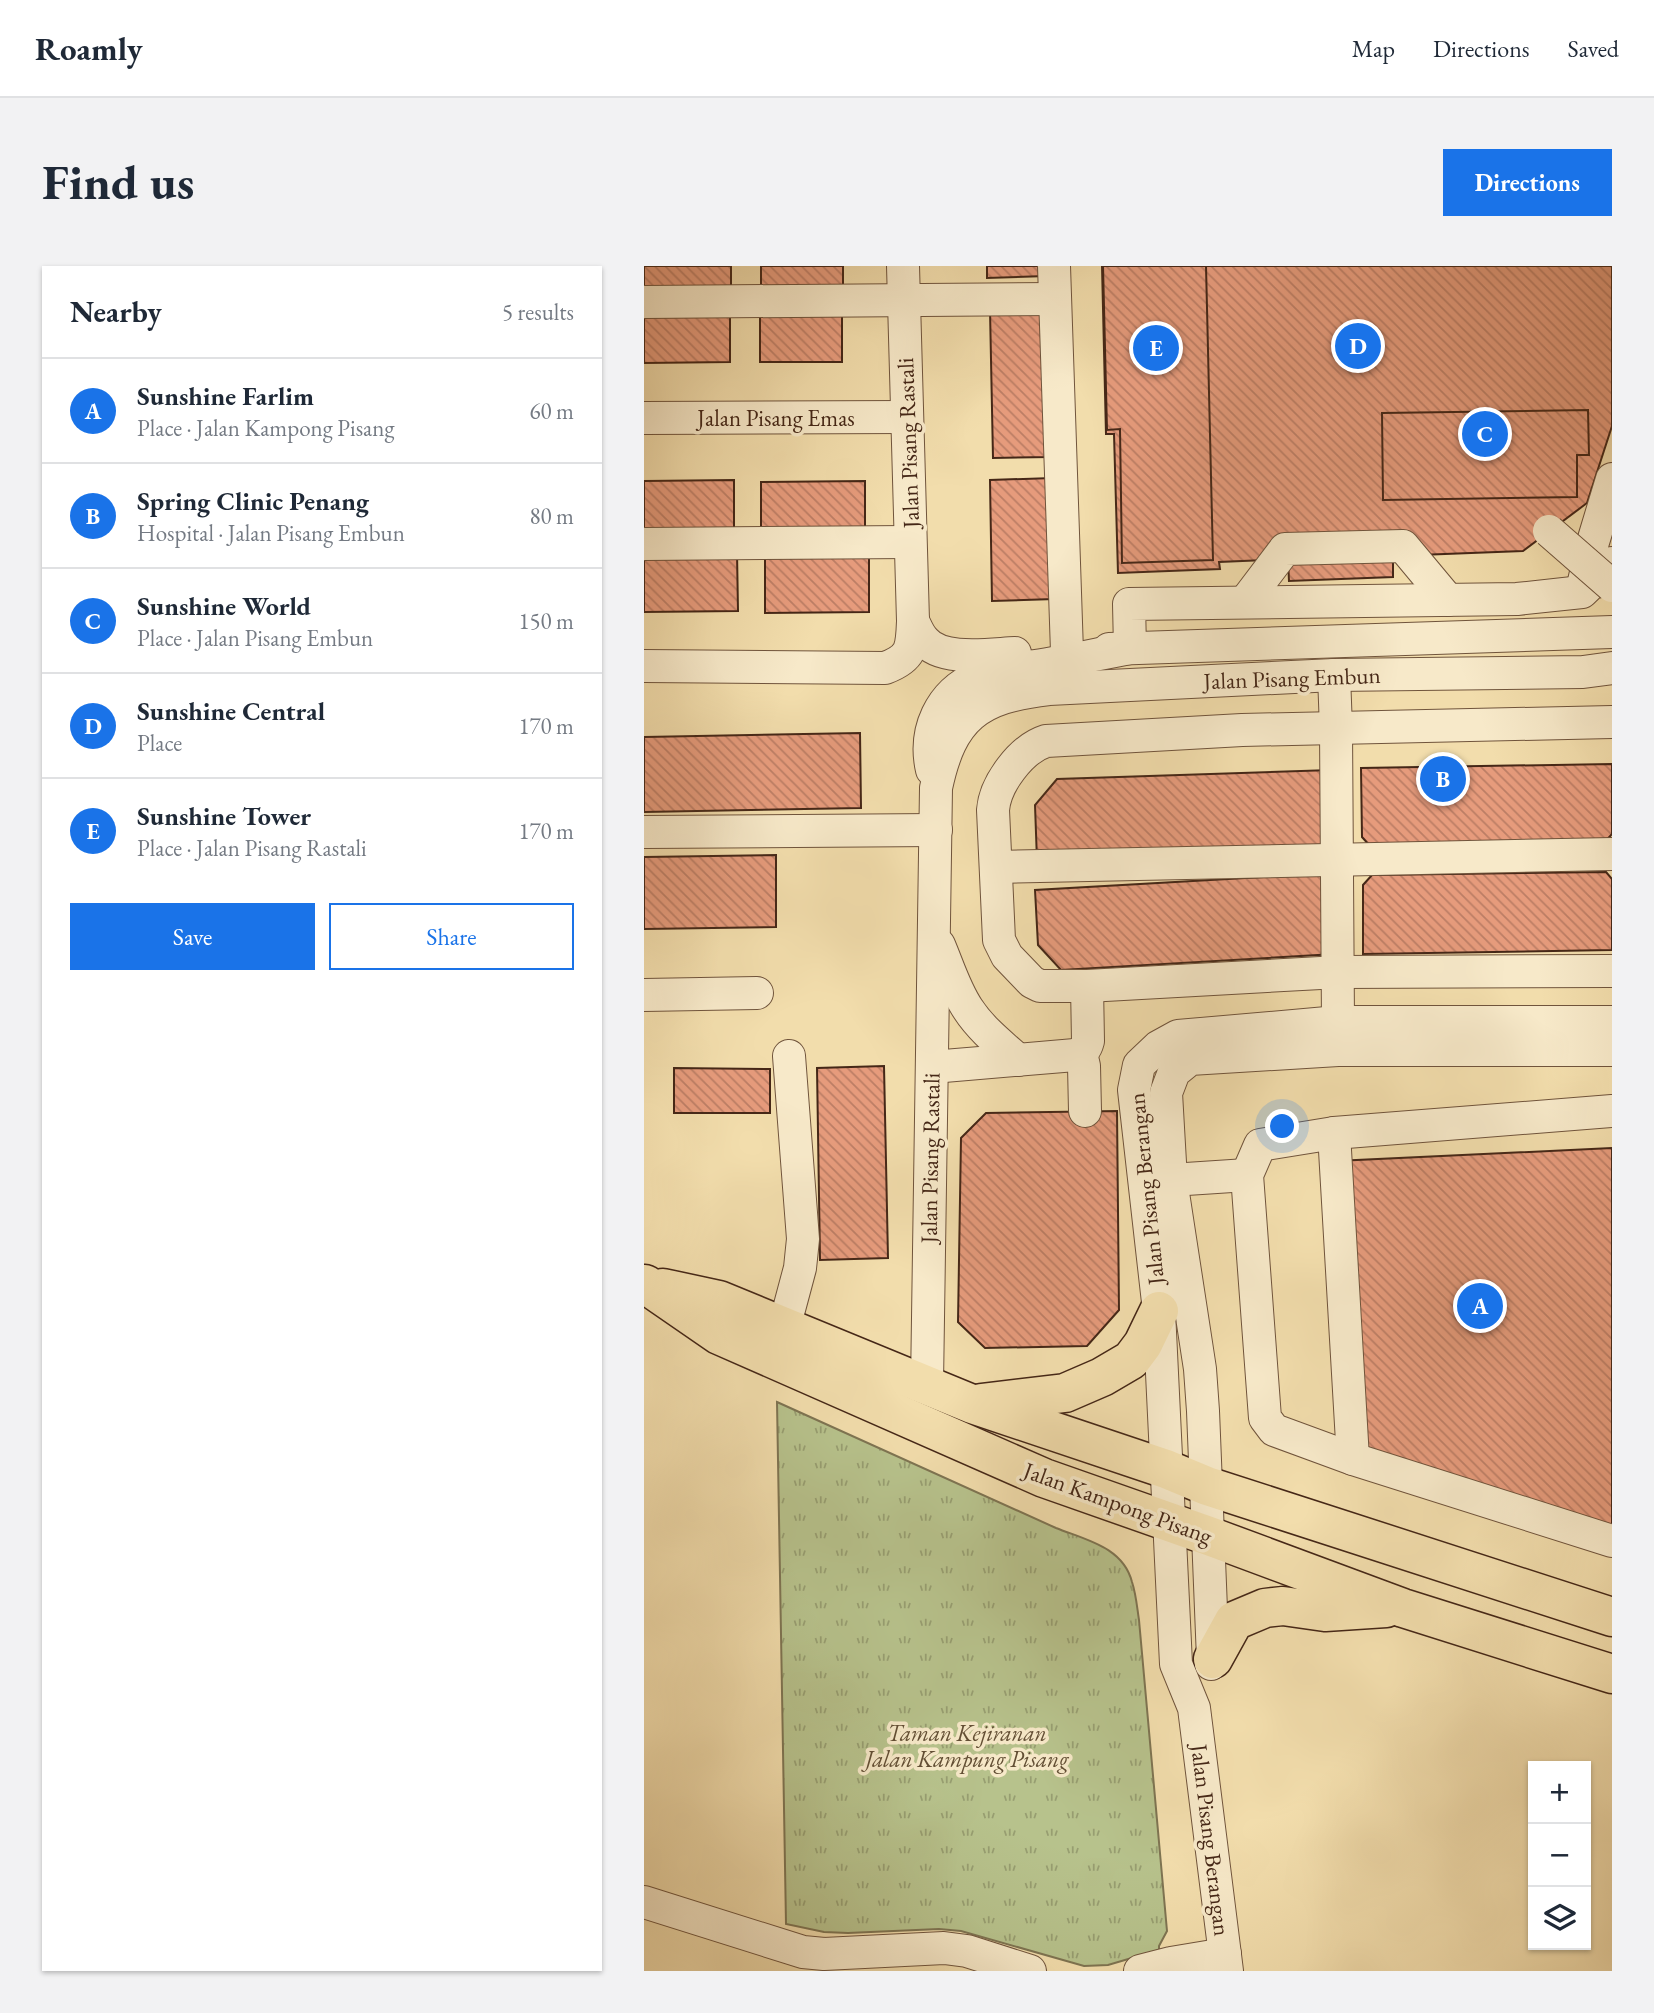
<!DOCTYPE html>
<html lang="en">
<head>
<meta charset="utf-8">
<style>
	:root { --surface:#fff; --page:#f2f2f3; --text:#1f2937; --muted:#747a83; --line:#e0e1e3; --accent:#1a73e8 }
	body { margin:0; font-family:"EB Garamond",serif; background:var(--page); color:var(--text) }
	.controls { position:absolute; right:21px; bottom:21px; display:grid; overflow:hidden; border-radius:0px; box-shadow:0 2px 5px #0004 }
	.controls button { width:63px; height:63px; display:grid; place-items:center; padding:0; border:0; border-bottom:2px solid var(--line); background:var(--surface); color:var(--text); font:35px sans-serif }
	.you { position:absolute; left:639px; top:861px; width:24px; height:24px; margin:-18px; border:5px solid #fff; border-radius:50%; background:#1a73e8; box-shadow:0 0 0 10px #1a73e833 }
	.badge { display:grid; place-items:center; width:46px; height:46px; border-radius:50%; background:var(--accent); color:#fff; font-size:23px; font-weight:700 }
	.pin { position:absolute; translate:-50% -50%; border:4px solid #fff; box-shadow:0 2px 7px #0006 }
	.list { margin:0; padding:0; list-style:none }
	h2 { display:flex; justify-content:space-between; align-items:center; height:91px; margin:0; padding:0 28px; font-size:30px }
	h2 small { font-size:23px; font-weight:400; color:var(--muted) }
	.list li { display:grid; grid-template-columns:46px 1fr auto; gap:21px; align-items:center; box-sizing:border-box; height:105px; padding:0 28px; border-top:2px solid var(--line) }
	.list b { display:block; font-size:26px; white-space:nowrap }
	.list p { margin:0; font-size:23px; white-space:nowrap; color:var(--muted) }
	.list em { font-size:23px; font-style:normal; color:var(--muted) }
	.actions { display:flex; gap:14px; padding:21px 28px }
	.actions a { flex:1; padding:16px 0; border:2px solid var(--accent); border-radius:0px; text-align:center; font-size:24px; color:var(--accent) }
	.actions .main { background:var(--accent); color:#fff }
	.icon { flex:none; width:38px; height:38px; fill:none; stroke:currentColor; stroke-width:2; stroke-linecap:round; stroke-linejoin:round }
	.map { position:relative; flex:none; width:968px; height:1705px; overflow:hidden; border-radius:0px }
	header { display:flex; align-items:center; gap:42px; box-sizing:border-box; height:98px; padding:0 35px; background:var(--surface); border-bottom:2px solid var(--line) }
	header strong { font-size:33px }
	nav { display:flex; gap:38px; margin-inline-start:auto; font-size:24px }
	.intro { display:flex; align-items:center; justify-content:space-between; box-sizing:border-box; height:168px; padding:0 42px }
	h1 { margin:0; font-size:49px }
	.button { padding:18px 32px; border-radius:0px; background:var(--accent); color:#fff; font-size:24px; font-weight:700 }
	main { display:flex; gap:42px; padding:0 42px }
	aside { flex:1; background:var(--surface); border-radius:0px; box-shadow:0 2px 5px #0004 }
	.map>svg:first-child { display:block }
	.park { fill:url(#park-tufts); stroke:#7e7452; stroke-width:2 }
	.building { fill:url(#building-back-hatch); stroke:#452717; stroke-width:2 }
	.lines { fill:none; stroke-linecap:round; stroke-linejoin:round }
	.minor-casing { stroke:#70543c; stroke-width:34 }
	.major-casing { stroke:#452717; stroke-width:41 }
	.minor { stroke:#f7e9c9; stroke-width:32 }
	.major { stroke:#f2ddac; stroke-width:38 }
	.minor-bridge-casing { stroke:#70543c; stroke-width:34; stroke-linecap:butt }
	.minor-bridge { stroke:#f7e9c9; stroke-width:32 }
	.labels { text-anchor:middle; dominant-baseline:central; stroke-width:7; stroke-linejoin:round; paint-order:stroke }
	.street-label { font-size:23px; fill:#452717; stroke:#f7e9c9 }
	.park-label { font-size:23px; font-style:italic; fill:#624e34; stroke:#f7e9c9 }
</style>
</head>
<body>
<header>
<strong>Roamly</strong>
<nav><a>Map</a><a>Directions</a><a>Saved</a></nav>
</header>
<div class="intro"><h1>Find us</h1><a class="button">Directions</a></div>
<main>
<aside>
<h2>Nearby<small>5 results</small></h2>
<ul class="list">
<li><span class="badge">A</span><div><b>Sunshine Farlim</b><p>Place · Jalan Kampong Pisang</p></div><em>60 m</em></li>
<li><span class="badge">B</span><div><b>Spring Clinic Penang</b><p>Hospital · Jalan Pisang Embun</p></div><em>80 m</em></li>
<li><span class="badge">C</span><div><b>Sunshine World</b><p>Place · Jalan Pisang Embun</p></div><em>150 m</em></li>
<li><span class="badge">D</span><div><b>Sunshine Central</b><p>Place</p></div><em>170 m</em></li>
<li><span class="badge">E</span><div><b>Sunshine Tower</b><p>Place · Jalan Pisang Rastali</p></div><em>170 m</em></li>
</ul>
<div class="actions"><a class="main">Save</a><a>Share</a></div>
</aside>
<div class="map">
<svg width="968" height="1705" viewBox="0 0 968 1705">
	<defs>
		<pattern id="park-tufts" width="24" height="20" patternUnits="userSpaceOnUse" patternTransform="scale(1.75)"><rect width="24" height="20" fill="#b7c28c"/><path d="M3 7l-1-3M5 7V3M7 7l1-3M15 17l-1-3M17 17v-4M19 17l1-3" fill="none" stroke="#979e71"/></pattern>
		<pattern id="building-back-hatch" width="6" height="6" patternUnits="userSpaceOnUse" patternTransform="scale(1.75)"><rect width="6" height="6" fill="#e69b7c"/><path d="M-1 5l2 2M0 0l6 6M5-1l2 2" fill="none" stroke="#bc7e65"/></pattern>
	</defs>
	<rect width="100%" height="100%" fill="#f2ddac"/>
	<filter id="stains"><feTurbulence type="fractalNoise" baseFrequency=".00286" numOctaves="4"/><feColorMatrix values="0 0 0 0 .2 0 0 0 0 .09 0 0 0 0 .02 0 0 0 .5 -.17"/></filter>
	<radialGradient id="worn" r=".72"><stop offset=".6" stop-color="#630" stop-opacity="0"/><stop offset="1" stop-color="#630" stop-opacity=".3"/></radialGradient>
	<path class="park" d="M133 1136 412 1262C442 1274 479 1281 488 1316 492 1328 493 1341 495 1354L523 1665 515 1680V1684L464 1699 440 1700 317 1665 295 1663 204 1667 180 1666 142 1658Z"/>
	<g class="building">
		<polygon points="0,0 87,0 87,27 0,28"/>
		<rect x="117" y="0" width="82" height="27"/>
		<polygon points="343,0 402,0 402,10 343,12"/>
		<polygon points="458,0 968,0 968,160 943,237 879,285 749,290 749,311 645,315 644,293 575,296 576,303 474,307 470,168 462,168"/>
		<polygon points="459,0 562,0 569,294 478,297 476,163 463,164"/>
		<polygon points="86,42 86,96 0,97 0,43"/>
		<rect x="116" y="43" width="82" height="53"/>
		<polygon points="403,43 406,191 349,192 346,44"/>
		<polygon points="944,144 945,189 933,189 933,231 739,234 738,147"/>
		<polygon points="408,212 410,333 348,335 346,214"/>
		<polygon points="90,214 90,273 0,274 0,215"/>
		<polygon points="221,215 221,274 117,274 117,216"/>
		<polygon points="93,286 94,345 0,346 0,287"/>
		<polygon points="225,287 225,346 121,347 121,288"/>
		<polygon points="216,467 217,542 0,546 0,471"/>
		<polygon points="968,498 968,568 960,577 727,581 718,571 717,502"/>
		<polygon points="687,504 689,573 676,585 393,595 391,539 413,513"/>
		<polygon points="132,589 132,661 0,663 0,591"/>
		<polygon points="962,606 968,613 968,684 719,688 719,619 728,609"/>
		<polygon points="674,608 688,620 691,688 417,704 394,679 391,624"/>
		<polygon points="240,800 244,992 176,994 173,802"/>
		<polygon points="30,802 126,803 126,847 30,847"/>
		<polygon points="473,845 475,1044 443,1080 341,1082 314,1056 317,872 342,847"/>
		<polygon points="968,882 968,1269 716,1184 692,895"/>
	</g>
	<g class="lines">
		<defs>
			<g id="minor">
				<polyline points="410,0 423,386"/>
				<polyline points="0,36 411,33"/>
				<polyline points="0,152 263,151"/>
				<polyline points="0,278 266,276"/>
				<polyline points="938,324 949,276 968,213"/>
				<polyline points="601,336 641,283 759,280 804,334"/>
				<path d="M269 355C272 361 275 369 280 374 297 396 346 388 371 387"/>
				<polyline points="465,383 968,366"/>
				<path d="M0 400 241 402C268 392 268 382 269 355L259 0"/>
				<polyline points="690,409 692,463 694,756"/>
				<path d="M968 456 598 464 402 475C377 483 351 518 349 544L355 674 363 690 388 716 396 720H443L695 706 968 705"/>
				<path d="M288 504C279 465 296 427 333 411 351 403 372 404 391 400 423 395 454 388 486 382L485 338 873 333 938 326 968 297"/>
				<polyline points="0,566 292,564"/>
				<polyline points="352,601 968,588"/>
				<path d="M295 679C304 700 311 724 324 743 337 763 356 778 374 794"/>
				<polyline points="0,729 113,727"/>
				<polyline points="437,787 440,800 441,845"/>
				<path d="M288 801 431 789C439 786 442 783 444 775L443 720"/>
				<polyline points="968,845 690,867 616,879 603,909 621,1152 630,1164 709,1193 968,1275"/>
				<polyline points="690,867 709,1193"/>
				<polyline points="527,914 603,909"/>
				<polyline points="140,1062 156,1002 159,973 145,790"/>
				<path d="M283 1118 292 522C307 451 334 431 405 423L690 409 939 406 968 402"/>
				<polyline points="567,1398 569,1393 559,1145 556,1103 527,914 522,827 530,806 546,793 694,784 968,784"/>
				<polyline points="0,1636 159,1686 180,1688 300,1682 323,1685 386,1705"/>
				<polyline points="496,1705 527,1697 581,1688"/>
				<polyline points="583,1705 550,1442 532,1398 515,1045 490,824 495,799 514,781 534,770 694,756 968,756"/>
			</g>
			<g id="major">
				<polyline points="1,1018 75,1069 400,1212 565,1270 759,1342 968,1408"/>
				<polyline points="19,1022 75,1034 328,1138 522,1203 563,1220 968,1351"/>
				<polyline points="337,1137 421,1127 458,1111 487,1094 499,1078 515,1045"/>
				<polyline points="569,1393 590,1355 621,1342 639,1340 681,1346 742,1342"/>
			</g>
		</defs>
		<use href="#minor" class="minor-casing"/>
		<use href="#major" class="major-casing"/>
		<use href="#minor" class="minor"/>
		<use href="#major" class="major"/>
		<defs>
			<polyline id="minor-bridge" points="905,265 968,320"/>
		</defs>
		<use href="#minor-bridge" class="minor-bridge-casing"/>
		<use href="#minor-bridge" class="minor-bridge"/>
	</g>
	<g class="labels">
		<g class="street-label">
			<text x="132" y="152">Jalan Pisang Emas</text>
			<text transform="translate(264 177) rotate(-92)">Jalan Pisang Rastali</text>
			<text transform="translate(648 412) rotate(-2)">Jalan Pisang Embun</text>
			<text transform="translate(286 892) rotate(-89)">Jalan Pisang Rastali</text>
			<text transform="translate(502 923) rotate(-96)">Jalan Pisang Berangan</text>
			<text transform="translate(474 1237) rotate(20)">Jalan Kampong Pisang</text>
			<text transform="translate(567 1574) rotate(83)">Jalan Pisang Berangan</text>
		</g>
		<g class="park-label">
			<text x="323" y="1467">Taman Kejiranan<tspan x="323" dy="26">Jalan Kampung Pisang</tspan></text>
		</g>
	</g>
	<rect width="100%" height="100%" filter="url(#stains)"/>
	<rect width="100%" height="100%" fill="url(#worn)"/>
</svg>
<div class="controls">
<button>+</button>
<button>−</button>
<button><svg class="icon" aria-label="layers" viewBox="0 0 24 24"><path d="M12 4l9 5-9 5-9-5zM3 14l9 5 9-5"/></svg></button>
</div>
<div class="you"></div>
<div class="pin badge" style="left:836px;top:1040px">A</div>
<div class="pin badge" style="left:799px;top:513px">B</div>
<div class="pin badge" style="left:841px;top:168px">C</div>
<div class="pin badge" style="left:714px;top:80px">D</div>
<div class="pin badge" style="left:512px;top:82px">E</div>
</div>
</main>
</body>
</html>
